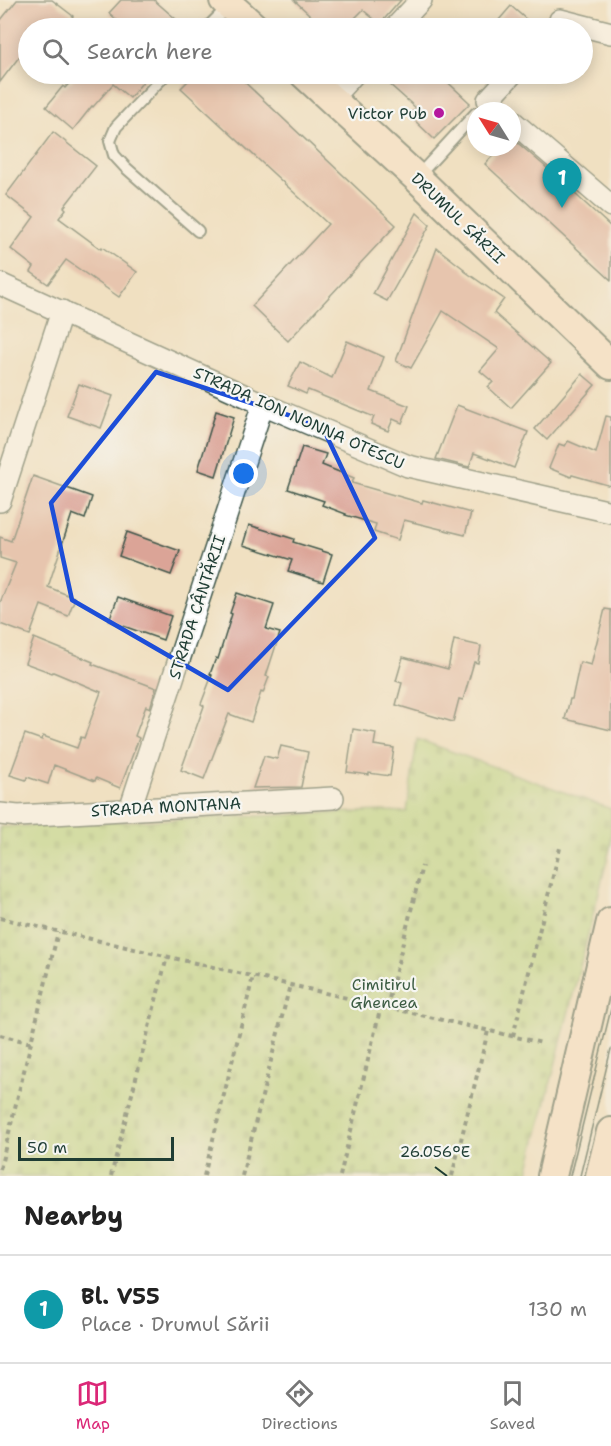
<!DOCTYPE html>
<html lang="en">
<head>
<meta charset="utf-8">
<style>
	:root { --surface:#fff; --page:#f6f6f6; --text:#222; --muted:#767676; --line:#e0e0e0; --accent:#db2777 }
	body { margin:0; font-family:"Shantell Sans",sans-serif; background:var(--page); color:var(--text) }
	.compass { position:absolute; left:467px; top:102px; width:54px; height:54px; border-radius:50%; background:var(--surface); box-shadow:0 3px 15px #0003; rotate:307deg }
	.scale { position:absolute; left:18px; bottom:15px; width:156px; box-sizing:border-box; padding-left:6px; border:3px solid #1f3d34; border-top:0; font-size:16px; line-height:21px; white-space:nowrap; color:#1f3d34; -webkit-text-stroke:4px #f6f6f2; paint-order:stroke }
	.you { position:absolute; left:244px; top:474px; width:21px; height:21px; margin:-15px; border:4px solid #fff; border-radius:50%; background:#1a73e8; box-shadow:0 0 0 9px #1a73e833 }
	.badge { display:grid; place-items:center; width:39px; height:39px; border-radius:50%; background:var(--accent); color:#fff; font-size:20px; font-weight:700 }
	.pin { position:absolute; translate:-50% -50px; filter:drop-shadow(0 2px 3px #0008) }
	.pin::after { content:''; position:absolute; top:32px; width:21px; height:18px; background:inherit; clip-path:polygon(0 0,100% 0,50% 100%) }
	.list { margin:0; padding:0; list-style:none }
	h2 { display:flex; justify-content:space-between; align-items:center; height:78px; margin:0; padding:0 24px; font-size:26px }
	h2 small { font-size:20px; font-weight:400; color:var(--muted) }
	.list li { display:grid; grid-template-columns:39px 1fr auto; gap:18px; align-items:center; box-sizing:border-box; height:108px; padding:0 24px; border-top:2px solid var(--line) }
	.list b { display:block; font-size:22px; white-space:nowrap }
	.list p { margin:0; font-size:20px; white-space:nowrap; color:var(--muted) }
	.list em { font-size:20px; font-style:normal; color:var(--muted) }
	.icon { flex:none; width:33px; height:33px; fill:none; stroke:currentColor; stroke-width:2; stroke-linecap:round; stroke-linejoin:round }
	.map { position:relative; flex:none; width:611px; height:1176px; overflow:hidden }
	.search { position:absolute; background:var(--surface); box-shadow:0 3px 15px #0003; left:18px; right:18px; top:18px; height:66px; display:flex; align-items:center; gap:15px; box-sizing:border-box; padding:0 21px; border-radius:33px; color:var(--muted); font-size:22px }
	.sheet { height:186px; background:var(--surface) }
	nav { display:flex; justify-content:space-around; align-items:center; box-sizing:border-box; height:84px; border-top:2px solid var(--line); background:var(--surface); font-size:16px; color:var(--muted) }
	nav a { display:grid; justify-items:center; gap:3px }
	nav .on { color:var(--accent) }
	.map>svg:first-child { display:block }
	.cemetery { fill:url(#cemetery-stones); stroke:#688a5a; stroke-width:1.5 }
	.building { fill:#dba497 }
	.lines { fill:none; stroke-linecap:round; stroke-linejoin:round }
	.lane-casing { stroke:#3e5549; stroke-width:14 }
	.street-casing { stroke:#3e5549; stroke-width:24 }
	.secondary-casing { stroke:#3e5549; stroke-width:32 }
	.path { stroke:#3e5549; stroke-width:4; stroke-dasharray:4.5 4.5; stroke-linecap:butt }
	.lane { stroke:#fff; stroke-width:10 }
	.street { stroke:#fff; stroke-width:21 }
	.secondary { stroke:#fbe5cf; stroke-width:28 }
	.tram { stroke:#1f3d34; stroke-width:1.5 }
	.marked { fill:none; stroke:#1d4ed8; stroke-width:4.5; stroke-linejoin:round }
	.ticks { fill:none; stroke:#1f3d34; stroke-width:2 }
	.poi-dot { fill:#b5179e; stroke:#f6f6f2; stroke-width:2 }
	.labels { text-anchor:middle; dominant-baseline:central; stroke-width:4.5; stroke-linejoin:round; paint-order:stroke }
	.poi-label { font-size:16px; fill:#1f3d34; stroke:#f6f6f2; text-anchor:end }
	.street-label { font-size:16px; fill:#1f3d34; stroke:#f6f6f2 }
	.park-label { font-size:16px; fill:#3c5c43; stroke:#f6f6f2 }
	.ticks-label { font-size:15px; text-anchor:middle; fill:#1f3d34; stroke:#f6f6f2; stroke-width:4.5; stroke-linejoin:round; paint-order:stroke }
</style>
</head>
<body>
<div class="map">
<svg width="611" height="1176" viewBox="0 0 611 1176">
	<defs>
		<pattern id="cemetery-stones" width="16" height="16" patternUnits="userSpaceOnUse" patternTransform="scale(1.5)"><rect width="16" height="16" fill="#b1d780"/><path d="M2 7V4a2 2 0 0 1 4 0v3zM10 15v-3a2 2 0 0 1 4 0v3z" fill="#98b96f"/></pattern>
	</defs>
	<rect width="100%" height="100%" fill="#f6f6f2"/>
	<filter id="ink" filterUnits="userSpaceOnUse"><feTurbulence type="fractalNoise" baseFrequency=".0167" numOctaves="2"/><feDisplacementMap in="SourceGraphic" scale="12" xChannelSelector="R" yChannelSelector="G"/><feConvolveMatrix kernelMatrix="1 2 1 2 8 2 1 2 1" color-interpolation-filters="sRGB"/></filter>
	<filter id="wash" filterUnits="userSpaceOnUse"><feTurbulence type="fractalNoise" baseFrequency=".008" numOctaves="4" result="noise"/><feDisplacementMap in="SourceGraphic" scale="24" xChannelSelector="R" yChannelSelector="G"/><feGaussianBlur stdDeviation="1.35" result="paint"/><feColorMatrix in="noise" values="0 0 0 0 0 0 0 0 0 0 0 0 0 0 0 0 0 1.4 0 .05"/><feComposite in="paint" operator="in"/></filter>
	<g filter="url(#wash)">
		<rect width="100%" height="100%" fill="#f0e0c1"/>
		<polygon class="cemetery" points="417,739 611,809 611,844 527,1176 0,1176 0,827 382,811 407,812"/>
		<g id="blocks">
			<g class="building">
				<polygon points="17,0 52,0 73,16 63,28 28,28 28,65 19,57 0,82 0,21"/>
				<polygon points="121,0 154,0 186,28 126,28 109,13"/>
				<polygon points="294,0 401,0 380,24 363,10 345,28 324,28"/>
				<polygon points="511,6 536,28 492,28"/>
				<polygon points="78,74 149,74 130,98 113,84 93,107 92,106 73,130 46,107 63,86 65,88"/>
				<polygon points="195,74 236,74 396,225 288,341 252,306 328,224 181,88"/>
				<polygon points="378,74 439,74 470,103 434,139 409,115 416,108"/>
				<polygon points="53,132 96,166 64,207 66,209 59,218 101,249 102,247 137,272 119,297 66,260 48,284 31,272 34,267 11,249 34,217 6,195"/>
				<polygon points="512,138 548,169 611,227 611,280 485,164 501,147 512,147"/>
				<polygon points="417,213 430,225 387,301 373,294"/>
				<polygon points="437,248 464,269 463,270 504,299 494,313 551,363 511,408 488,387 493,382 480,371 499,349 443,311 432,331 411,368 396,361"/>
				<polygon points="347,341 384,357 371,391 409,406 402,423 393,419 388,431 371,424 374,417 308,390 306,394 288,386 300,362 332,378"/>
				<polygon points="582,374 595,385 547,440 535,429"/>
				<polygon points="79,384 113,396 101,428 67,416"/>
				<polygon points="457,405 528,432 514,468 474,453 469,467 436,459"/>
				<polygon points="216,411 234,417 216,476 198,470"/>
				<polygon points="606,416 611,417 611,486 572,475 571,477 549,468 559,444 565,446 568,441 596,453"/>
				<polygon points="302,447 326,454 322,465 354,478 352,483 422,503 423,500 471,513 465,535 404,520 398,540 374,532 376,524 345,515 346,514 322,505 324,501 288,489"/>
				<polygon points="33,476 92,497 85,519 72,514 48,587 75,598 68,616 41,605 30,635 0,624 0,603 16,563 0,558 0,537 11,541"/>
				<polygon points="249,525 294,539 293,542 332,554 323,582 288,571 292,560 243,545"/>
				<polygon points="127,532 180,551 171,575 119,556"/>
				<polygon points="237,593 274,605 266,629 280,633 266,676 269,677 263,693 261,692 251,722 229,714 204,779 181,770 204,706 201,704 212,675 210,674 216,658 218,659 232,614 230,613"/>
				<polygon points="118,597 171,616 163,640 109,621"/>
				<polygon points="605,609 611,610 611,730 565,719 570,699 572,699 580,662 591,665"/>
				<polygon points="34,638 93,662 92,664 156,688 150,708 146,706 135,736 139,738 120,788 96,778 95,781 54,765 48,784 27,777 26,780 10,775 25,734 42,740 43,736 77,748 81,737 84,738 101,692 53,672 52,673 25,663"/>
				<polygon points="454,640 481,646 478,663 474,662 463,700 459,699 453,722 396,705 402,683 396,681 403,657 448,669"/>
				<polygon points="353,729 376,733 374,745 394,748 390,776 369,773 369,775 347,772"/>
				<polygon points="281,746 308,752 301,787 253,788 264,756 277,759"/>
			</g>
		</g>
	</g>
	<g filter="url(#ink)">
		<use href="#blocks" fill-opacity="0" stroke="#3e5549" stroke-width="1.5"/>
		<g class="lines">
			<defs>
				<g id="lane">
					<polyline points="207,28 230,5"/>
					<polyline points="166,74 116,127 110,141 114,155 125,167 198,231"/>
					<polyline points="417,177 476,113"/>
				</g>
				<g id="street">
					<polyline points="560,20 611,33"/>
					<polyline points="395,28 421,0"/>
					<polyline points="331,99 354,74"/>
					<polyline points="501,111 488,100 512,74"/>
					<polyline points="512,121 611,206"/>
					<polyline points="0,284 263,404 408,466 611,512"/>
					<polyline points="0,501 62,311"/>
					<polyline points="130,809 263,404"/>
					<polyline points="0,814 18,816 333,798"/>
				</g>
				<g id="secondary">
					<polyline points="224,0 255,28"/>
					<polyline points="304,74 417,178 611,365"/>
					<polyline points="552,1176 611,922"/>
					<polyline points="600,1176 611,1132"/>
				</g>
			</defs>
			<use href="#lane" class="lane-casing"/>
			<use href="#street" class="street-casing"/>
			<use href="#secondary" class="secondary-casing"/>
			<g class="path">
				<polyline points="0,918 542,1043"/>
				<polyline points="387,1007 422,866"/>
				<polyline points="0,1035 31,1043"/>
				<polyline points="513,1036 561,844"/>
				<polyline points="0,1169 58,932"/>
				<polyline points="111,1176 167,957"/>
				<polyline points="204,1176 253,977"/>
				<polyline points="242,1176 290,985"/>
				<polyline points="340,1176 381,1006"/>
				<polyline points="452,1176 488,1031"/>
			</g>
			<use href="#lane" class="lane"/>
			<use href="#street" class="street"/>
			<use href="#secondary" class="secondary"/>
			<g class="tram">
				<polyline points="570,1176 611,1009"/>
				<polyline points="580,1176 611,1049"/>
			</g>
		</g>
	</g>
	<path d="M0 0H611V1176H0ZM156 372 322 426 375 538 228 690 72 600 51 503Z" fill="#f0e0c1" fill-opacity=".55" fill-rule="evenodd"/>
	<path class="marked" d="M156 372 322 426 375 538 228 690 72 600 51 503Z"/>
	<path class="ticks" d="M435 1167 447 1176"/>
	<circle class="poi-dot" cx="439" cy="113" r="6"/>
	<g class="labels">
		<g class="poi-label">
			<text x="427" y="113">Victor Pub</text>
		</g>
		<g class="street-label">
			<text transform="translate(458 218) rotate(44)">DRUMUL SĂRII</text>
			<text transform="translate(299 418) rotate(24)">STRADA ION NONNA OTESCU</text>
			<text transform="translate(197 607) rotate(-72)">STRADA CÂNTĂRII</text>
			<text transform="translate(166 807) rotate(-3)">STRADA MONTANA</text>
		</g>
		<g class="park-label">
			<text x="384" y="984">Cimitirul<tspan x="384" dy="18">Ghencea</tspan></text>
		</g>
	</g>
	<g class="ticks-label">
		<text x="435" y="1157">26.056°E</text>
	</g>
</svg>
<svg class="compass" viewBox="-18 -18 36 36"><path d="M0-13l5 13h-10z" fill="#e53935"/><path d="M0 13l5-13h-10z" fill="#767676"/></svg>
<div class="scale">50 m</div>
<div class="you"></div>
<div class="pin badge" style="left:562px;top:208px;background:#0f9aa8">1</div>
<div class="search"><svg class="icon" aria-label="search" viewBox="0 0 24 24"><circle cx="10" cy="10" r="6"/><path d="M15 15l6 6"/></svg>Search here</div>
</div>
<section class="sheet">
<h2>Nearby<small></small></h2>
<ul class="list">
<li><span class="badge" style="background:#0f9aa8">1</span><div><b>Bl. V55</b><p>Place · Drumul Sării</p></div><em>130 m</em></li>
</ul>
</section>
<nav>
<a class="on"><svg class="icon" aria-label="map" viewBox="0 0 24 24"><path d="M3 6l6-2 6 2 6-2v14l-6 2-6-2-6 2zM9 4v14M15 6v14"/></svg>Map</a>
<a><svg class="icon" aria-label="directions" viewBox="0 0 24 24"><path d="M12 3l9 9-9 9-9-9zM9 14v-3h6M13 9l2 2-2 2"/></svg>Directions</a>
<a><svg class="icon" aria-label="saved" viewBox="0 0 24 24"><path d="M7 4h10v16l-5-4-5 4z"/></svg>Saved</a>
</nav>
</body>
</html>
